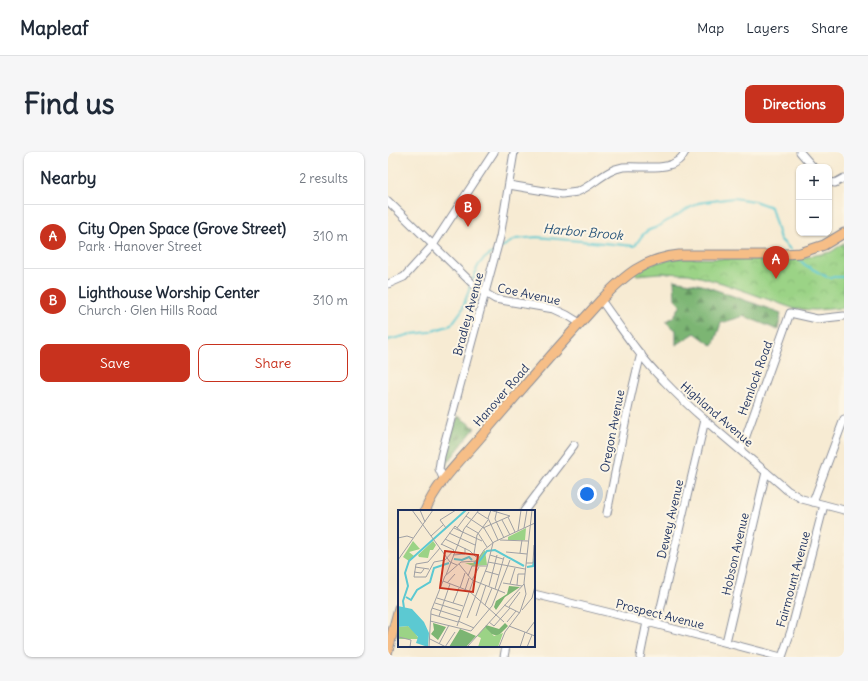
<!DOCTYPE html>
<html lang="en">
<head>
<meta charset="utf-8">
<style>
	:root { --surface:#fff; --page:#f6f6f7; --text:#1f2937; --muted:#747a83; --line:#e0e1e3; --accent:#c8321e }
	body { margin:0; font-family:Delius,sans-serif; background:var(--page); color:var(--text) }
	.controls { position:absolute; right:12px; top:12px; display:grid; overflow:hidden; border-radius:8px; box-shadow:0 1px 3px #0004 }
	.controls button { width:36px; height:36px; display:grid; place-items:center; padding:0; border:0; border-bottom:1px solid var(--line); background:var(--surface); color:var(--text); font:20px sans-serif }
	.you { position:absolute; left:199px; top:342px; width:14px; height:14px; margin:-10px; border:3px solid #fff; border-radius:50%; background:#1a73e8; box-shadow:0 0 0 6px #1a73e833 }
	.badge { display:grid; place-items:center; width:26px; height:26px; border-radius:50%; background:var(--accent); color:#fff; font-size:13px; font-weight:700 }
	.pin { position:absolute; translate:-50% -33px; filter:drop-shadow(0 1px 2px #0008) }
	.pin::after { content:''; position:absolute; top:21px; width:14px; height:12px; background:inherit; clip-path:polygon(0 0,100% 0,50% 100%) }
	.list { margin:0; padding:0; list-style:none }
	h2 { display:flex; justify-content:space-between; align-items:center; height:52px; margin:0; padding:0 16px; font-size:17px }
	h2 small { font-size:13px; font-weight:400; color:var(--muted) }
	.list li { display:grid; grid-template-columns:26px 1fr auto; gap:12px; align-items:center; box-sizing:border-box; height:64px; padding:0 16px; border-top:1px solid var(--line) }
	.list b { display:block; font-size:15px; white-space:nowrap }
	.list p { margin:0; font-size:13px; white-space:nowrap; color:var(--muted) }
	.list em { font-size:13px; font-style:normal; color:var(--muted) }
	.actions { display:flex; gap:8px; padding:12px 16px }
	.actions a { flex:1; padding:9px 0; border:1px solid var(--accent); border-radius:8px; text-align:center; font-size:14px; color:var(--accent) }
	.actions .main { background:var(--accent); color:#fff }
	.map { position:relative; flex:none; width:456px; height:505px; overflow:hidden; border-radius:8px }
	header { display:flex; align-items:center; gap:24px; box-sizing:border-box; height:56px; padding:0 20px; background:var(--surface); border-bottom:1px solid var(--line) }
	header strong { font-size:19px }
	nav { display:flex; gap:22px; margin-inline-start:auto; font-size:14px }
	.intro { display:flex; align-items:center; justify-content:space-between; box-sizing:border-box; height:96px; padding:0 24px }
	h1 { margin:0; font-size:28px }
	.button { padding:10px 18px; border-radius:8px; background:var(--accent); color:#fff; font-size:14px; font-weight:700 }
	main { display:flex; gap:24px; padding:0 24px }
	aside { flex:1; background:var(--surface); border-radius:8px; box-shadow:0 1px 3px #0004 }
	.map>svg:first-child { display:block }
	.forest { fill:url(#forest-firs); stroke:#4c7268 }
	.park { fill:url(#park-crowns); stroke:#5b8172 }
	.lines { fill:none; stroke-linecap:round; stroke-linejoin:round }
	.stream { stroke:#5cc9d2; stroke-width:2 }
	.minor-casing { stroke:#898d98; stroke-width:9 }
	.major-casing { stroke:#898d98; stroke-width:11 }
	.minor { stroke:#fff; stroke-width:7 }
	.major { stroke:#f6be87; stroke-width:9 }
	.labels { text-anchor:middle; dominant-baseline:central; stroke-width:4; stroke-linejoin:round; paint-order:stroke }
	.street-label { font-size:12px; fill:#1b2f5e; stroke:#fcf5e5 }
	.water-label { font-size:13px; font-style:italic; fill:#2b567b; stroke:#fcf5e5 }
	.inset-river { fill:none; stroke:#5cc9d2; stroke-width:2 }
	.inset-road { fill:none; stroke:#9fa0a4; stroke-width:1 }
	.view { fill:#c8321e; fill-opacity:0.15; stroke:#c8321e; stroke-width:2 }
	.inset-edge { fill:none; stroke:#1b2f5e; stroke-width:2 }
</style>
</head>
<body>
<header>
<strong>Mapleaf</strong>
<nav><a>Map</a><a>Layers</a><a>Share</a></nav>
</header>
<div class="intro"><h1>Find us</h1><a class="button">Directions</a></div>
<main>
<aside>
<h2>Nearby<small>2 results</small></h2>
<ul class="list">
<li><span class="badge">A</span><div><b>City Open Space (Grove Street)</b><p>Park · Hanover Street</p></div><em>310 m</em></li>
<li><span class="badge">B</span><div><b>Lighthouse Worship Center</b><p>Church · Glen Hills Road</p></div><em>310 m</em></li>
</ul>
<div class="actions"><a class="main">Save</a><a>Share</a></div>
</aside>
<div class="map">
<svg width="456" height="505" viewBox="0 0 456 505">
	<defs>
		<pattern id="forest-firs" width="22" height="20" patternUnits="userSpaceOnUse"><rect width="22" height="20" fill="#7cb573"/><path d="M5 1l3.5 6h-7zM16 11l3.5 6h-7z" fill="#659462"/></pattern>
		<pattern id="park-crowns" width="20" height="18" patternUnits="userSpaceOnUse"><rect width="20" height="18" fill="#9bd386"/><path d="M2 6a3 3 0 1 1 6 0M12 15a3 3 0 1 1 6 0" fill="none" stroke="#85b576"/></pattern>
	</defs>
	<rect width="100%" height="100%" fill="#fcf5e5"/>
	<filter id="ink" filterUnits="userSpaceOnUse"><feTurbulence type="fractalNoise" baseFrequency=".025" numOctaves="2"/><feDisplacementMap in="SourceGraphic" scale="8" xChannelSelector="R" yChannelSelector="G"/><feConvolveMatrix kernelMatrix="1 2 1 2 8 2 1 2 1" color-interpolation-filters="sRGB"/></filter>
	<filter id="wash" filterUnits="userSpaceOnUse"><feTurbulence type="fractalNoise" baseFrequency=".012" numOctaves="4" result="noise"/><feDisplacementMap in="SourceGraphic" scale="16" xChannelSelector="R" yChannelSelector="G"/><feGaussianBlur stdDeviation="0.9" result="paint"/><feColorMatrix in="noise" values="0 0 0 0 0 0 0 0 0 0 0 0 0 0 0 0 0 1.4 0 .05"/><feComposite in="paint" operator="in"/></filter>
	<g filter="url(#wash)">
		<rect width="100%" height="100%" fill="#f7ebd3"/>
		<g class="forest">
			<polygon points="286,128 314,133 393,161 390,178 356,164 333,171 325,194 307,181 288,193 288,178 278,170 286,164 293,153 287,147"/>
			<polygon points="70,264 87,276 56,315 60,290"/>
		</g>
		<polygon class="park" points="456,91 456,156 427,158 407,157 334,131 301,122 271,121 249,123 246,120 266,111 291,106 404,108 443,100"/>
		<g class="lines">
			<g class="stream">
				<path d="M112 96 128 87 149 85 247 94C253 85 255 79 267 76L310 51 345 46 366 49 383 55 392 87 403 98"/>
				<polyline points="408,104 417,113 439,125 456,125"/>
				<path d="M85 128C89 113 92 108 106 100"/>
				<polyline points="0,188 24,182 41,180 63,173 74,158 83,132"/>
			</g>
		</g>
	</g>
	<g filter="url(#ink)">
		<g class="lines">
			<defs>
				<g id="minor">
					<polyline points="412,0 425,15"/>
					<polyline points="441,30 447,31 456,26"/>
					<path d="M121 33 174 42C179 41 184 41 189 40 205 34 217 18 235 15 254 13 287 22 297 0"/>
					<polyline points="0,49 89,136 107,147 166,157 179,163 192,171"/>
					<polyline points="0,132 16,125 45,93 106,0"/>
					<path d="M213 148C233 176 252 205 276 229 313 268 359 303 399 338L414 347 456 358"/>
					<polyline points="353,298 402,161 429,167 456,164"/>
					<polyline points="56,328 51,317 53,304 112,85 126,0"/>
					<polyline points="425,350 456,267"/>
					<polyline points="136,359 186,293"/>
					<path d="M219 361C230 308 239 254 253 202"/>
					<polyline points="146,442 259,470 393,505"/>
					<polyline points="269,472 317,268"/>
					<polyline points="338,490 378,320"/>
					<polyline points="116,505 118,494"/>
					<polyline points="252,505 259,470"/>
					<polyline points="394,505 403,479 436,353"/>
				</g>
				<g id="major">
					<path d="M37 359C48 332 71 310 90 288 130 241 171 194 213 148 237 123 255 107 291 103H381L412 101 436 93 456 81"/>
					<polyline points="0,498 11,456"/>
				</g>
			</defs>
			<use href="#minor" class="minor-casing"/>
			<use href="#major" class="major-casing"/>
			<use href="#minor" class="minor"/>
			<use href="#major" class="major"/>
		</g>
	</g>
	<g class="labels">
		<g class="street-label">
			<text transform="translate(141 142) rotate(12)">Coe Avenue</text>
			<text transform="translate(80 162) rotate(-75)">Bradley Avenue</text>
			<text transform="translate(367 226) rotate(-70)">Hemlock Road</text>
			<text transform="translate(113 243) rotate(-49)">Hanover Road</text>
			<text transform="translate(329 262) rotate(41)">Highland Avenue</text>
			<text transform="translate(224 279) rotate(-79)">Oregon Avenue</text>
			<text transform="translate(282 367) rotate(-77)">Dewey Avenue</text>
			<text transform="translate(347 402) rotate(-77)">Hobson Avenue</text>
			<text transform="translate(405 427) rotate(-75)">Fairmount Avenue</text>
			<text transform="translate(272 462) rotate(14)">Prospect Avenue</text>
		</g>
		<g class="water-label">
			<text transform="translate(195 80) rotate(5)">Harbor Brook</text>
		</g>
	</g>
	<g transform="translate(10 358)">
		<rect width="137" height="137" fill="#f7ebd3"/>
		<path d="M15 31 22 39 11 42 16 46 11 51 5 47Z" fill="#9bd386"/>
		<path d="M111 76 122 77 107 87 98 100 96 97 98 91 109 84ZM35 113 48 117 40 130 33 124 36 120ZM107 113 110 116 100 126 90 123 87 118 88 115 101 119ZM62 119 78 126 68 137H51Z" fill="#7cb573"/>
		<path d="M35 31 38 35 35 40H32L30 48 21 47 20 45Z" fill="#9bd386"/>
		<path d="M128 18 127 30H110V27ZM87 117 96 126 105 123 100 137H80L83 128 79 126Z" fill="#9bd386"/>
		<path d="M87 40 89 55 75 56 67 53H75ZM10 116 15 120 21 129H0V117Z" fill="#9bd386"/>
		<path d="M0 96 14 99 26 112 31 123 30 137 18 133 20 127 10 116 0 117Z" fill="#5cc9d2"/>
		<path class="inset-river" d="M56 49 64 50 71 47 74 50M76 53H80L89 41 97 40 126 56M129 57 135 56 137 47M8 87 13 90 19 80 32 72 36 58 51 53M6 98 5 91 10 76 7 63 11 51 68 0"/>
		<path class="inset-road" d="M14 0 52 52 59 55M22 0 27 12M92 0 112 6M93 0 90 8 100 30M99 0 97 9 106 28M79 2 90 9M68 6 86 18 95 33M110 7 117 22M104 10 112 25M68 16 80 23 89 37M48 18 42 10 58 0M56 18 84 31M59 18 71 2M85 18 112 6M126 18 129 0M120 21 123 0M51 23 77 35M33 26 45 15M0 28 9 26 15 28M47 29 72 41 78 47 81 45M102 30 130 31M43 35 57 16 64 22M42 38 30 52 18 54 16 67H28L36 52 47 50 56 40 43 34M108 42 129 44M122 43 124 30M76 44 79 25 90 10M55 45 67 44V38M92 45 105 49M0 50 35 0M90 52 127 59M128 53H135L136 35M61 54 74 70 107 83M17 57 31 59M87 61 101 65M16 62 23 63 26 59M48 65 66 19 81 0M70 66 74 56H89M74 70 81 57M45 71 71 81 106 112M49 73 57 64M105 73 124 76M112 74 117 58M119 75 120 64H127M91 76 99 45M62 78 67 63M97 79 106 47M67 80 71 68M39 88 65 96M37 93 63 101M55 93 61 78M87 95 94 78M106 95 122 103M111 97 122 82M34 98 62 107M124 100 134 88 137 76M33 104 60 112M41 106 52 74M78 106 88 75M69 108 89 57 95 33M32 111 73 121 94 96 112 50M60 111 76 118M91 112 96 116 112 98M109 112 118 101M59 116 75 71M111 116 137 126M128 123 137 111M1 127 13 130 12 137M32 129 48 137M41 134 51 115M31 137 33 101 47 66 63 52 79 51 86 40 96 32 137 13M47 137 57 122M69 137 126 74M101 137 107 122 122 102 128 84 126 73 134 0M122 137 127 122M129 137 134 125"/>
		<path class="view" d="M47 41 80 45 75 82 42 78Z"/>
		<rect width="137" height="137" class="inset-edge"/>
	</g>
</svg>
<div class="controls">
<button>+</button>
<button>−</button>
</div>
<div class="you"></div>
<div class="pin badge" style="left:388px;top:127px">A</div>
<div class="pin badge" style="left:80px;top:75px">B</div>
</div>
</main>
</body>
</html>
